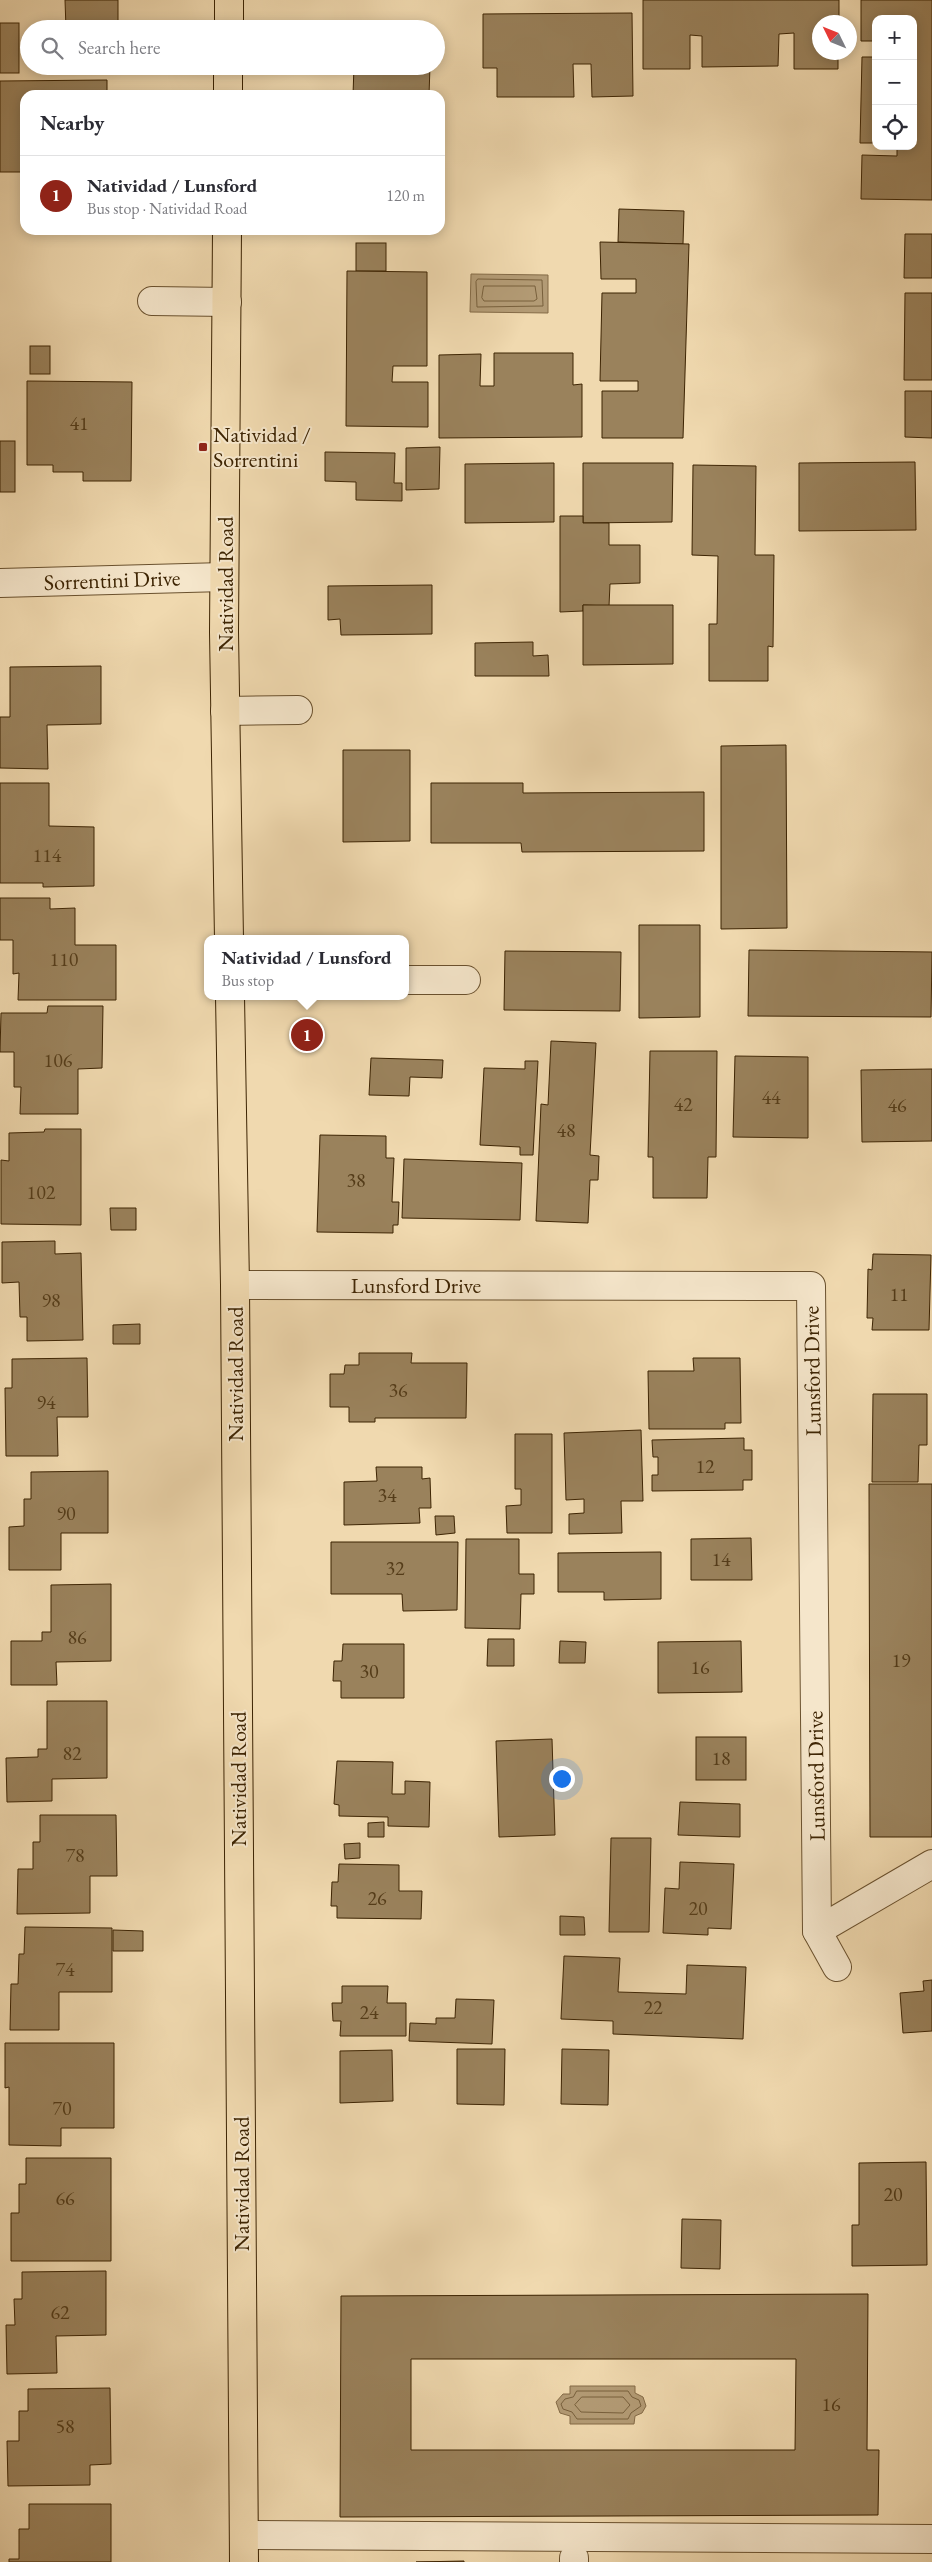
<!DOCTYPE html>
<html lang="en">
<head>
<meta charset="utf-8">
<style>
	:root { --surface:#fff; --page:#f2f2f3; --text:#2b2b33; --muted:#7c7c81; --line:#e1e1e2; --accent:#8f2418 }
	body { margin:0; font-family:"EB Garamond",serif; background:var(--page); color:var(--text) }
	.controls { position:absolute; right:15px; top:15px; display:grid; overflow:hidden; border-radius:10px; box-shadow:0 2px 12px #0003 }
	.controls button { width:45px; height:45px; display:grid; place-items:center; padding:0; border:0; border-bottom:1px solid var(--line); background:var(--surface); color:var(--text); font:25px sans-serif }
	.compass { position:absolute; left:812px; top:15px; width:45px; height:45px; border-radius:50%; background:var(--surface); box-shadow:0 2px 12px #0003; rotate:313deg }
	.you { position:absolute; left:561px; top:1778px; width:18px; height:18px; margin:-12px; border:4px solid #fff; border-radius:50%; background:#1a73e8; box-shadow:0 0 0 8px #1a73e833 }
	.badge { display:grid; place-items:center; width:32px; height:32px; border-radius:50%; background:var(--accent); color:#fff; font-size:16px; font-weight:700 }
	.pin { position:absolute; translate:-50% -50%; border:2px solid #fff; box-shadow:0 1px 5px #0006 }
	.popup { position:absolute; left:204px; top:935px; width:205px; height:65px; box-sizing:border-box; display:grid; place-content:center; border-radius:10px; background:var(--surface); filter:drop-shadow(0 1px 4px #0005); font-size:16px; white-space:nowrap; color:var(--muted) }
	.popup b { font-size:19px; color:var(--text) }
	.popup::after { content:''; position:absolute; left:50%; top:100%; margin-left:-10px; border:10px solid transparent; border-top-color:var(--surface) }
	.list { margin:0; padding:0; list-style:none }
	h2 { display:flex; justify-content:space-between; align-items:center; height:65px; margin:0; padding:0 20px; font-size:21px }
	h2 small { font-size:16px; font-weight:400; color:var(--muted) }
	.list li { display:grid; grid-template-columns:32px 1fr auto; gap:15px; align-items:center; box-sizing:border-box; height:80px; padding:0 20px; border-top:1px solid var(--line) }
	.list b { display:block; font-size:19px; white-space:nowrap }
	.list p { margin:0; font-size:16px; white-space:nowrap; color:var(--muted) }
	.list em { font-size:16px; font-style:normal; color:var(--muted) }
	.icon { flex:none; width:28px; height:28px; fill:none; stroke:currentColor; stroke-width:2; stroke-linecap:round; stroke-linejoin:round }
	.map { position:relative; flex:none; width:932px; height:2562px; overflow:hidden }
	.search { position:absolute; background:var(--surface); box-shadow:0 2px 12px #0003; left:20px; top:20px; width:425px; height:55px; display:flex; align-items:center; gap:12px; box-sizing:border-box; padding:0 18px; border-radius:28px; color:var(--muted); font-size:19px }
	.panel { position:absolute; background:var(--surface); box-shadow:0 2px 12px #0003; left:20px; top:90px; width:425px; height:145px; border-radius:15px }
	.map>svg:first-child { display:block }
	.water { fill:#b39b75; stroke:#846b47 }
	.lines { fill:none; stroke-linecap:round; stroke-linejoin:round }
	.shore { stroke:#78603c; stroke-width:1 }
	.building { fill:#9a825c; stroke:#3d2403; fill-rule:evenodd }
	.minor-casing { stroke:#6a512e; stroke-width:30 }
	.major-casing { stroke:#3d2403; stroke-width:30 }
	.minor { stroke:#f5e6cb; stroke-width:28 }
	.major { stroke:#f0d9af; stroke-width:28 }
	.poi-dot { fill:#8f2418; stroke:#f5e6cb; stroke-width:2 }
	.labels { text-anchor:middle; dominant-baseline:central; stroke-width:4; stroke-linejoin:round; paint-order:stroke }
	.number-label { font-size:20px; fill:#543c19 }
	.poi-label { font-size:22px; fill:#3d2403; stroke:#f5e6cb; text-anchor:start }
	.street-label { font-size:22px; fill:#3d2403; stroke:#f5e6cb }
</style>
</head>
<body>
<div class="map">
<svg width="932" height="2562" viewBox="0 0 932 2562">
	<rect width="100%" height="100%" fill="#f0d9af"/>
	<filter id="stains"><feTurbulence type="fractalNoise" baseFrequency=".004" numOctaves="4"/><feColorMatrix values="0 0 0 0 .2 0 0 0 0 .09 0 0 0 0 .02 0 0 0 .5 -.17"/></filter>
	<radialGradient id="worn" r=".72"><stop offset=".6" stop-color="#630" stop-opacity="0"/><stop offset="1" stop-color="#630" stop-opacity=".3"/></radialGradient>
	<g class="water">
		<polygon points="471,274 548,275 548,313 470,312"/>
		<polygon points="570,2386 635,2386 635,2393 643,2397 646,2406 642,2413 635,2416 634,2424 570,2424 570,2416 560,2413 556,2402 563,2394 570,2394"/>
	</g>
	<g class="lines">
		<g class="shore">
			<polygon points="478,279 542,280 543,306 477,307 476,282"/>
			<polygon points="484,286 535,286 537,299 534,301 484,301 482,298"/>
			<polygon points="577,2391 628,2391 632,2397 639,2400 641,2406 631,2413 628,2419 577,2419 572,2412 563,2409 561,2404 565,2399 573,2397"/>
			<polygon points="582,2397 623,2397 630,2405 623,2413 581,2412 575,2405"/>
		</g>
	</g>
	<g class="building">
		<polygon points="65,0 118,0 118,29 66,29"/>
		<polygon points="643,0 839,0 839,22 820,22 820,52 838,52 838,69 794,69 794,33 779,34 778,66 702,67 702,36 690,35 690,69 643,69"/>
		<polygon points="861,0 932,0 932,200 861,199 862,155 897,156 897,146 913,146 913,19 876,19 876,41 861,41"/>
		<polygon points="632,13 633,96 592,97 591,64 573,64 574,97 497,97 497,68 483,68 483,14"/>
		<rect x="0" y="23" width="19" height="50"/>
		<polygon points="862,57 876,57 876,143 860,143"/>
		<rect x="64" y="66" width="55" height="2"/>
		<polygon points="354,66 430,66 429,95 353,95"/>
		<polygon points="107,80 107,95 25,95 25,172 0,172 0,81"/>
		<polygon points="619,209 684,211 683,244 618,242"/>
		<polygon points="905,234 932,234 932,278 904,278"/>
		<polygon points="600,242 689,244 683,438 602,438 602,391 638,391 638,381 600,381 602,293 636,293 636,279 601,279"/>
		<rect x="356" y="243" width="30" height="28"/>
		<polygon points="347,271 427,272 427,366 393,366 392,382 428,382 428,427 346,426"/>
		<polygon points="905,293 932,293 932,380 904,380"/>
		<rect x="30" y="346" width="20" height="28"/>
		<polygon points="494,353 573,353 573,385 582,384 582,437 439,438 439,355 481,354 480,386 494,386"/>
		<polygon points="27,381 132,382 131,481 83,481 83,472 53,472 53,465 27,465"/>
		<polygon points="905,391 932,391 932,438 905,437"/>
		<rect x="0" y="441" width="15" height="51"/>
		<polygon points="440,447 439,489 406,490 406,448"/>
		<polygon points="325,452 395,453 394,483 402,483 402,501 356,500 356,482 325,481"/>
		<polygon points="915,462 916,530 799,531 799,463"/>
		<polygon points="554,463 554,522 465,523 465,464"/>
		<polygon points="583,463 673,463 672,522 583,523"/>
		<polygon points="693,465 756,466 755,555 774,555 773,647 768,646 768,681 709,681 709,624 717,624 718,556 692,555"/>
		<polygon points="560,516 583,516 583,523 609,523 609,545 640,545 640,583 610,584 609,606 583,605 583,611 560,612"/>
		<polygon points="432,585 432,634 341,635 340,619 328,620 328,586"/>
		<polygon points="583,605 673,605 673,664 583,665"/>
		<polygon points="533,642 533,656 548,655 549,676 475,676 475,643"/>
		<polygon points="101,666 101,724 47,725 48,769 0,768 0,717 10,717 10,667"/>
		<polygon points="786,745 787,928 721,929 721,746"/>
		<polygon points="343,750 410,750 410,841 343,842"/>
		<polygon points="0,783 49,783 49,826 94,827 94,886 43,887 43,883 0,883"/>
		<polygon points="431,783 523,783 523,793 704,792 704,851 522,852 521,843 431,843"/>
		<polygon points="0,898 50,898 50,909 75,908 75,945 116,945 116,1000 18,1000 19,973 13,974 13,940 0,940"/>
		<polygon points="639,925 700,925 700,1017 639,1018"/>
		<polygon points="749,950 932,952 931,1017 748,1016"/>
		<polygon points="505,951 621,952 620,1011 504,1010"/>
		<polygon points="48,1006 103,1006 102,1068 78,1069 78,1114 20,1114 21,1087 14,1087 14,1052 0,1052 1,1013 47,1013"/>
		<polygon points="551,1041 596,1043 590,1155 599,1156 598,1180 590,1180 588,1223 536,1221 541,1104 548,1105"/>
		<polygon points="650,1051 717,1051 716,1157 708,1157 707,1198 653,1198 653,1157 648,1157"/>
		<polygon points="735,1056 808,1057 808,1138 733,1137"/>
		<polygon points="371,1058 443,1060 442,1078 410,1077 409,1096 369,1095"/>
		<polygon points="525,1061 538,1061 533,1155 520,1155 520,1147 480,1145 484,1068 525,1069"/>
		<polygon points="932,1069 932,1141 862,1142 861,1070"/>
		<polygon points="45,1129 81,1129 81,1225 1,1224 1,1160 9,1161 9,1133 44,1132"/>
		<polygon points="320,1135 386,1136 386,1158 394,1158 392,1202 399,1202 398,1225 393,1225 393,1233 317,1232"/>
		<polygon points="404,1159 522,1163 520,1220 402,1218"/>
		<polygon points="110,1208 136,1208 136,1230 111,1230"/>
		<polygon points="55,1241 55,1254 81,1253 83,1340 27,1341 27,1317 20,1317 19,1282 2,1283 2,1242"/>
		<polygon points="873,1254 931,1255 929,1330 872,1330 873,1318 867,1318 868,1269 872,1270"/>
		<polygon points="140,1324 140,1344 113,1344 113,1325"/>
		<polygon points="359,1353 412,1353 411,1363 467,1363 466,1418 375,1418 375,1422 349,1422 349,1407 330,1407 330,1374 344,1374 345,1365 359,1365"/>
		<polygon points="87,1358 88,1417 57,1417 58,1456 6,1456 5,1388 12,1388 12,1359"/>
		<polygon points="693,1358 740,1358 741,1423 725,1423 725,1429 649,1429 648,1371 694,1371"/>
		<polygon points="873,1394 927,1394 927,1445 919,1445 918,1482 872,1482"/>
		<polygon points="641,1430 643,1501 621,1501 622,1533 569,1534 569,1514 584,1513 584,1499 566,1500 564,1433"/>
		<polygon points="515,1434 552,1434 552,1533 507,1533 506,1506 521,1505 521,1489 515,1489"/>
		<polygon points="744,1438 744,1450 752,1450 752,1480 743,1480 743,1490 652,1491 652,1475 658,1475 658,1457 653,1457 652,1440"/>
		<polygon points="376,1467 422,1467 422,1479 430,1478 431,1508 419,1508 420,1523 344,1525 344,1482 377,1481"/>
		<polygon points="108,1471 108,1533 61,1533 61,1570 9,1570 9,1527 24,1526 24,1499 31,1499 31,1472"/>
		<polygon points="869,1484 932,1484 932,1837 870,1837"/>
		<polygon points="435,1516 454,1516 455,1533 436,1535"/>
		<polygon points="751,1538 752,1580 691,1580 691,1539"/>
		<polygon points="466,1539 519,1539 519,1574 534,1574 534,1594 521,1594 520,1629 465,1628"/>
		<polygon points="331,1542 458,1542 457,1610 403,1611 402,1594 331,1594"/>
		<polygon points="661,1552 661,1599 604,1600 604,1592 558,1592 558,1553"/>
		<polygon points="111,1584 111,1661 56,1662 57,1685 11,1685 11,1641 42,1641 42,1632 51,1632 51,1585"/>
		<polygon points="488,1639 514,1639 514,1666 487,1666"/>
		<polygon points="560,1641 586,1642 585,1663 559,1663"/>
		<polygon points="741,1641 742,1692 658,1693 658,1642"/>
		<polygon points="343,1644 404,1644 404,1698 341,1698 341,1681 333,1681 334,1661 342,1661"/>
		<polygon points="47,1701 107,1701 107,1778 52,1779 52,1801 7,1802 6,1758 38,1757 38,1749 47,1749"/>
		<rect x="696" y="1737" width="50" height="43"/>
		<polygon points="552,1739 555,1835 499,1837 496,1741"/>
		<polygon points="337,1761 393,1762 392,1794 405,1794 405,1781 430,1782 429,1827 388,1826 388,1817 339,1816 339,1805 334,1804"/>
		<polygon points="680,1802 740,1804 740,1837 678,1835"/>
		<polygon points="40,1815 116,1815 117,1876 90,1876 90,1913 17,1914 18,1869 33,1869 33,1842 40,1842"/>
		<polygon points="384,1822 384,1837 368,1837 368,1823"/>
		<polygon points="611,1838 651,1838 649,1932 609,1932"/>
		<polygon points="360,1843 360,1858 345,1859 344,1844"/>
		<polygon points="680,1862 734,1864 731,1929 708,1928 708,1935 663,1933 665,1888 679,1889"/>
		<polygon points="339,1864 399,1865 399,1891 422,1891 421,1919 337,1918 337,1906 331,1906 332,1882 338,1882"/>
		<polygon points="560,1916 584,1917 585,1935 560,1935"/>
		<polygon points="25,1927 112,1928 112,1992 59,1992 59,2030 10,2030 11,1984 18,1984 19,1954 24,1954"/>
		<polygon points="113,1930 143,1931 143,1951 113,1951"/>
		<polygon points="564,1956 620,1958 618,1992 686,1994 687,1965 746,1967 743,2039 613,2034 613,2021 561,2019"/>
		<polygon points="932,1980 932,2031 903,2033 900,1993 924,1991 923,1981"/>
		<polygon points="342,1986 388,1986 387,2003 406,2003 406,2036 340,2036 341,2021 333,2021 332,2003 342,2003"/>
		<polygon points="456,1999 494,2000 492,2044 409,2041 410,2023 436,2024 436,2018 455,2018"/>
		<polygon points="5,2043 114,2043 114,2128 61,2128 61,2146 9,2145 9,2087 5,2088"/>
		<polygon points="457,2049 505,2049 504,2105 457,2104"/>
		<polygon points="562,2049 609,2050 608,2105 561,2104"/>
		<polygon points="392,2050 393,2101 340,2103 340,2051"/>
		<polygon points="26,2158 111,2158 111,2261 11,2261 11,2213 19,2213 19,2184 26,2184"/>
		<polygon points="926,2162 927,2265 852,2266 852,2225 859,2225 859,2163"/>
		<polygon points="682,2219 721,2220 720,2269 681,2268"/>
		<polygon points="106,2271 106,2335 56,2336 57,2373 7,2374 6,2325 15,2325 14,2299 22,2299 22,2272"/>
		<path d="M868 2294 867 2450H879L878 2515 340 2517 341 2296ZM411 2359H796L795 2450H411Z"/>
		<polygon points="110,2388 111,2464 90,2465 90,2485 8,2486 7,2441 19,2441 19,2411 28,2411 28,2389"/>
		<polygon points="29,2504 111,2504 111,2562 9,2562 9,2559 19,2559 19,2529 29,2529"/>
		<polygon points="464,2561 464,2562 416,2562"/>
	</g>
	<g class="lines">
		<defs>
			<g id="minor">
				<polyline points="152,301 227,302"/>
				<polyline points="0,583 224,577"/>
				<polyline points="225,711 298,710"/>
				<polyline points="406,980 466,980"/>
				<polyline points="235,1285 811,1286 817,1931 837,1967"/>
				<polyline points="817,1931 932,1864"/>
				<polyline points="244,2535 932,2539"/>
				<polyline points="574,2558 574,2562"/>
			</g>
			<g id="major">
				<polyline points="229,29 229,0"/>
				<polyline points="228,95 228,66"/>
				<polyline points="227,230 224,632 229,939"/>
				<polyline points="230,996 235,1285 244,2562"/>
			</g>
		</defs>
		<use href="#minor" class="minor-casing"/>
		<use href="#major" class="major-casing"/>
		<use href="#minor" class="minor"/>
		<use href="#major" class="major"/>
	</g>
	<rect class="poi-dot" x="198" y="442" width="10" height="10" rx="2.5"/>
	<g class="labels">
		<g class="number-label">
			<text x="79" y="423">41</text>
			<text x="47" y="855">114</text>
			<text x="64" y="959">110</text>
			<text x="58" y="1060">106</text>
			<text x="771" y="1097">44</text>
			<text x="683" y="1104">42</text>
			<text x="897" y="1105">46</text>
			<text x="566" y="1130">48</text>
			<text x="356" y="1180">38</text>
			<text x="41" y="1192">102</text>
			<text x="899" y="1294">11</text>
			<text x="51" y="1300">98</text>
			<text x="398" y="1390">36</text>
			<text x="46" y="1402">94</text>
			<text x="705" y="1466">12</text>
			<text x="387" y="1495">34</text>
			<text x="66" y="1513">90</text>
			<text x="721" y="1559">14</text>
			<text x="395" y="1568">32</text>
			<text x="77" y="1637">86</text>
			<text x="901" y="1660">19</text>
			<text x="700" y="1667">16</text>
			<text x="369" y="1671">30</text>
			<text x="72" y="1753">82</text>
			<text x="721" y="1758">18</text>
			<text x="75" y="1855">78</text>
			<text x="377" y="1898">26</text>
			<text x="698" y="1908">20</text>
			<text x="65" y="1969">74</text>
			<text x="653" y="2007">22</text>
			<text x="369" y="2012">24</text>
			<text x="62" y="2108">70</text>
			<text x="893" y="2194">20</text>
			<text x="65" y="2198">66</text>
			<text x="60" y="2312">62</text>
			<text x="831" y="2404">16</text>
			<text x="65" y="2426">58</text>
		</g>
		<g class="poi-label">
			<text x="213" y="434">Natividad /<tspan x="213" dy="25">Sorrentini</tspan></text>
		</g>
		<g class="street-label">
			<text transform="translate(112 580) rotate(-2)">Sorrentini Drive</text>
			<text transform="translate(225 584) rotate(-90)">Natividad Road</text>
			<text x="416" y="1285">Lunsford Drive</text>
			<text transform="translate(812 1371) rotate(-91)">Lunsford Drive</text>
			<text transform="translate(235 1374) rotate(-90)">Natividad Road</text>
			<text transform="translate(816 1776) rotate(-91)">Lunsford Drive</text>
			<text transform="translate(238 1779) rotate(-90)">Natividad Road</text>
			<text transform="translate(241 2184) rotate(-90)">Natividad Road</text>
		</g>
	</g>
	<rect width="100%" height="100%" filter="url(#stains)"/>
	<rect width="100%" height="100%" fill="url(#worn)"/>
</svg>
<div class="controls">
<button>+</button>
<button>−</button>
<button><svg class="icon" aria-label="locate" viewBox="0 0 24 24"><circle cx="12" cy="12" r="6"/><path d="M12 2v4M12 18v4M2 12h4M18 12h4"/></svg></button>
</div>
<svg class="compass" viewBox="-18 -18 36 36"><path d="M0-13l5 13h-10z" fill="#e53935"/><path d="M0 13l5-13h-10z" fill="#7c7c81"/></svg>
<div class="you"></div>
<div class="pin badge" style="left:307px;top:1035px">1</div>
<div class="popup"><b>Natividad / Lunsford</b>Bus stop</div>
<div class="search"><svg class="icon" aria-label="search" viewBox="0 0 24 24"><circle cx="10" cy="10" r="6"/><path d="M15 15l6 6"/></svg>Search here</div>
<section class="panel">
<h2>Nearby<small></small></h2>
<ul class="list">
<li><span class="badge">1</span><div><b>Natividad / Lunsford</b><p>Bus stop · Natividad Road</p></div><em>120 m</em></li>
</ul>
</section>
</div>
</body>
</html>
